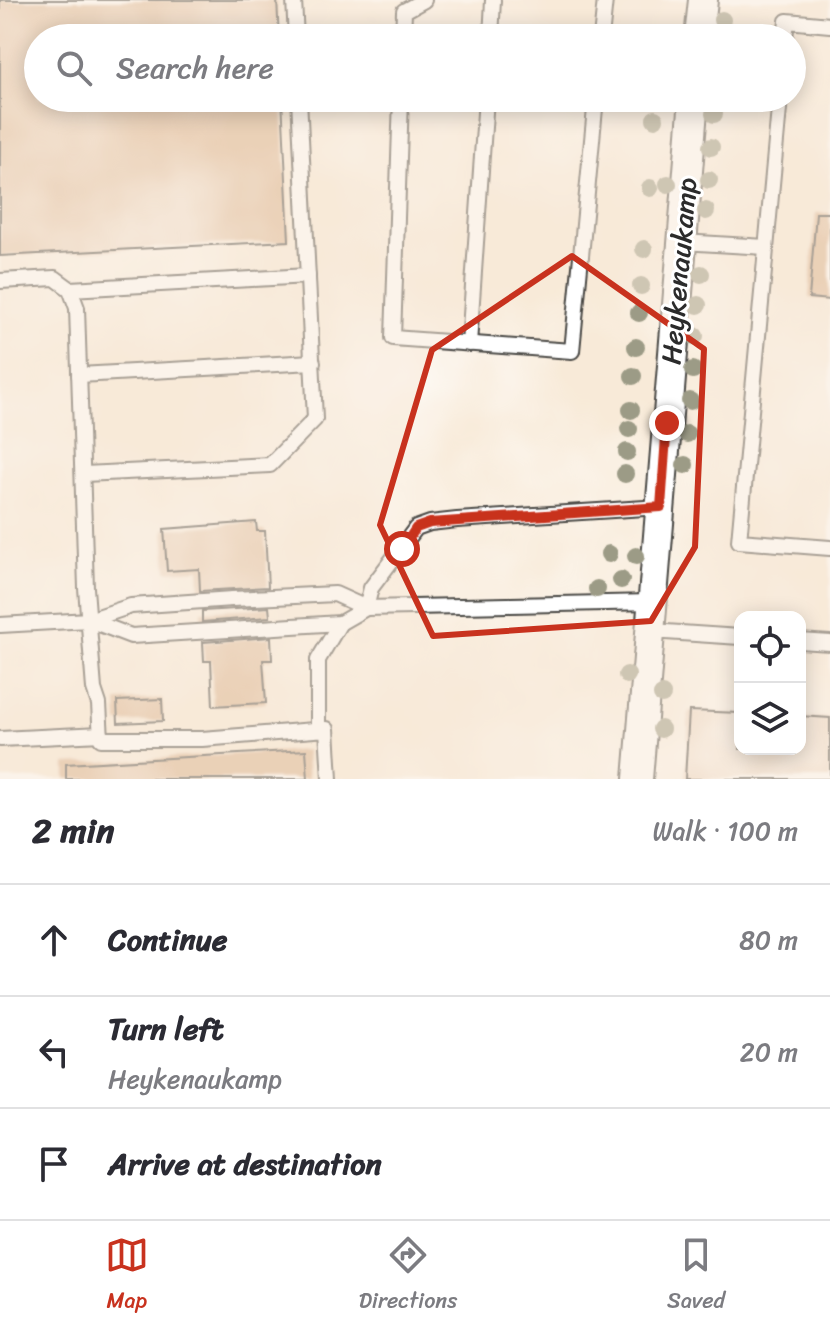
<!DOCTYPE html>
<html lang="en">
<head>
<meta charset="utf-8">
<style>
	:root { --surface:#fff; --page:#f7f7f7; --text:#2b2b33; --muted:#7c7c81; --line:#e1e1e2; --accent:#c8321e }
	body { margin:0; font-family:Sriracha,sans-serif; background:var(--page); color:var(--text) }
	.controls { position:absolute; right:24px; bottom:24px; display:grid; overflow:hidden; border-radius:16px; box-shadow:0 4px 20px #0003 }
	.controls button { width:72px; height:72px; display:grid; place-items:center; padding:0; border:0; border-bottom:2px solid var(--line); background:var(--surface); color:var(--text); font:40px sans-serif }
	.stop { position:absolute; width:24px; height:24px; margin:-18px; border:6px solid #c8321e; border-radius:50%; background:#fff }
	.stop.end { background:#c8321e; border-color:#fff; box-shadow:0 2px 8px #0008 }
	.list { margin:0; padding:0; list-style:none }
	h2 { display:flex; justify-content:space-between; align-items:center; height:104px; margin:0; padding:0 32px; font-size:34px }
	h2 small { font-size:26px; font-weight:400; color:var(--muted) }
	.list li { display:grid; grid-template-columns:52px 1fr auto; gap:24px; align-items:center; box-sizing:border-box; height:112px; padding:0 32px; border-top:2px solid var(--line) }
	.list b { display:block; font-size:30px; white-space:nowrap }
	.list p { margin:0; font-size:26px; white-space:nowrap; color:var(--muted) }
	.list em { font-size:26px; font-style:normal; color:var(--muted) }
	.icon { flex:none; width:44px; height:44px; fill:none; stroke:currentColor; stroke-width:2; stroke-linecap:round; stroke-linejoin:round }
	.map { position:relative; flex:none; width:830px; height:779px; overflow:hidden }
	.search { position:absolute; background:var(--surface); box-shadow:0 4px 20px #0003; left:24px; right:24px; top:24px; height:88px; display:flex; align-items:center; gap:20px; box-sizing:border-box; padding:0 28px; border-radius:44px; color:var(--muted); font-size:30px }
	.sheet { height:440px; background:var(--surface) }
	nav { display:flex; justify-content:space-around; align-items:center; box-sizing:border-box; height:112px; border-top:2px solid var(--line); background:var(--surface); font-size:22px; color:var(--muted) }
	nav a { display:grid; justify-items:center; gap:4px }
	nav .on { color:var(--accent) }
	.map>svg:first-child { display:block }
	.building { fill:#dab38f }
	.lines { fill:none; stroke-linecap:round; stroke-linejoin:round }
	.lane-casing { stroke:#4a4845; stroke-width:18 }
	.street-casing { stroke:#4a4845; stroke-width:32 }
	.lane { stroke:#fff; stroke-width:14 }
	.street { stroke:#fff; stroke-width:28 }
	.tree { fill:#9c9b86 }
	.route { stroke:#c8321e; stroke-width:10 }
	.marked { fill:none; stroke:#c8321e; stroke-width:6; stroke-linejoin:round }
	.labels { text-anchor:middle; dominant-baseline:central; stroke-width:6; stroke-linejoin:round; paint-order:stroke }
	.street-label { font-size:28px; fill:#2b2b2b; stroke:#fff }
</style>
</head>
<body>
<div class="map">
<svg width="830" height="779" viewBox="0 0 830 779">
	<rect width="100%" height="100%" fill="#fff"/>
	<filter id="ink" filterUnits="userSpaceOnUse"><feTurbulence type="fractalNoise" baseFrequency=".0125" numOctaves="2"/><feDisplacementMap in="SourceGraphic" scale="16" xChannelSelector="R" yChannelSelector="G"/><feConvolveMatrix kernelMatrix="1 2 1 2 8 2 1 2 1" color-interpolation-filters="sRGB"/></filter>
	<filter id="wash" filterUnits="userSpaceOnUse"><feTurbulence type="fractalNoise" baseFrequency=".006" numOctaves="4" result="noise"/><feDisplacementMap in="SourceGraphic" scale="32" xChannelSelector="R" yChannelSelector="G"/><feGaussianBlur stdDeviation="1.8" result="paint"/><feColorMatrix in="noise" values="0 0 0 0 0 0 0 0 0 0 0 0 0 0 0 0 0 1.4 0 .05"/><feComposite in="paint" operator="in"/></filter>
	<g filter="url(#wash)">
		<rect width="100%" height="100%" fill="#f8ead8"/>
		<g id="blocks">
			<g class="building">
				<polygon points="0,0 277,0 279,38 38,38 38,98 282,98 289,241 0,256"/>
				<polygon points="816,213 830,213 830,300 809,298"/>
				<polygon points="256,522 257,531 265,531 268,587 200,591 199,569 167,571 164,529"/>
				<polygon points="269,607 270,617 202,622 202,611"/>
				<polygon points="271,637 272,660 263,660 266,703 213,706 211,661 204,661 203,642"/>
				<polygon points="162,699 163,721 118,723 117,701"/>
				<polygon points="689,711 740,713 740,749 800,749 800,716 830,718 830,779 685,779"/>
				<polygon points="306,750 308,779 66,779 66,764"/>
			</g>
		</g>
	</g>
	<g filter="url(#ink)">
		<use href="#blocks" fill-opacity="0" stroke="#4a4845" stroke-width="2"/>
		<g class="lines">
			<defs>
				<g id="lane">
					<polyline points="294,0 296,38"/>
					<polyline points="403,38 404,11 424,0"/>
					<polyline points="491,38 493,0"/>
					<polyline points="601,38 605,0"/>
					<polyline points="785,38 787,21 830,25"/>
					<polyline points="401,98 393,338 572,351 596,98"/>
					<polyline points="780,98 739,541 830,548"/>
					<polyline points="682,242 766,247"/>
					<polyline points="0,281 55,278 70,289 77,308 86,588 94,689 99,704 101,739 202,739 327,729 330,779"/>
					<polyline points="70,289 308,276"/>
					<polyline points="469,344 486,98"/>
					<polyline points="79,375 313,362"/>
					<polyline points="84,474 270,465 315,419 299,98"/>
					<polyline points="89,620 131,636 340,623 366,608 371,588 416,528 430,523 457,520 661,507"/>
					<polyline points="0,625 89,620 131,606 232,599 335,594 366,608 653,602"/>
					<polyline points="651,631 740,637"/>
					<polyline points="800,641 830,643"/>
					<polyline points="318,729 318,660 340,623"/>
					<polyline points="0,739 101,734"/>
				</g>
				<g id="street">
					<polyline points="699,38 703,0"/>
					<polyline points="638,779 694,98"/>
				</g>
			</defs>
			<use href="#lane" class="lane-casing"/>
			<use href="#street" class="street-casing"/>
			<use href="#lane" class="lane"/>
			<use href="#street" class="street"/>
		</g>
		<g class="tree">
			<circle cx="722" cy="20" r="9"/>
			<circle cx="714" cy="114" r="9"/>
			<circle cx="655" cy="119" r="9"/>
			<circle cx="711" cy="147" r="9"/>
			<circle cx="709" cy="180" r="9"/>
			<circle cx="668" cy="184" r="9"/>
			<circle cx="650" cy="188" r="9"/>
			<circle cx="706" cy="211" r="9"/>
			<circle cx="644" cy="249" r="9"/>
			<circle cx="701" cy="274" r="9"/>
			<circle cx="641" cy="286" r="9"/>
			<circle cx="698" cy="305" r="9"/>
			<circle cx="639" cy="313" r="9"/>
			<circle cx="695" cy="336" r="9"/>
			<circle cx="636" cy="347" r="9"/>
			<circle cx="693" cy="370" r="9"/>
			<circle cx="633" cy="376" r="9"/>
			<circle cx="690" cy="401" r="9"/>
			<circle cx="631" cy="410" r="9"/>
			<circle cx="629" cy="429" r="9"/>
			<circle cx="687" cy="434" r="9"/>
			<circle cx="627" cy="452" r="9"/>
			<circle cx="685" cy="465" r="9"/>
			<circle cx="625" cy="474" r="9"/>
			<circle cx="609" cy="554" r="9"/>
			<circle cx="636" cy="556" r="9"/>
			<circle cx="621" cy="580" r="9"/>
			<circle cx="597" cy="589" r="9"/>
			<circle cx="627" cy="675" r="9"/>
			<circle cx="662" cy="695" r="9"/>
			<circle cx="661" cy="729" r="9"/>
		</g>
	</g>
	<g class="lines" filter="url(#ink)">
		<polyline class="route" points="402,549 416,528 430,523 661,507 667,423"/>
	</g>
	<path d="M0 0H830V779H0ZM572 256 704 349 695 547 651 621 433 636 380 525 432 350Z" fill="#f8ead8" fill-opacity=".55" fill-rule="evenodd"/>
	<path class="marked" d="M572 256 704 349 695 547 651 621 433 636 380 525 432 350Z"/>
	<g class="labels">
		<g class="street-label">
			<text transform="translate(679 271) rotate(-85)">Heykenaukamp</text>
		</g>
	</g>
</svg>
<div class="controls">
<button><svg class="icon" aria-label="locate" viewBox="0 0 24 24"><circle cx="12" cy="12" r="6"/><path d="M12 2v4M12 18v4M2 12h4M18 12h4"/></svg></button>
<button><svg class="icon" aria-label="layers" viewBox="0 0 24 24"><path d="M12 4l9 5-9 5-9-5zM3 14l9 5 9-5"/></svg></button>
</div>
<div class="stop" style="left:402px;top:549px"></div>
<div class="stop end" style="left:667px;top:423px"></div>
<div class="search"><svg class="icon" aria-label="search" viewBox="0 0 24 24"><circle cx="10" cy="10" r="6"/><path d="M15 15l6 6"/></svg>Search here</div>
</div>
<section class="sheet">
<h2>2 min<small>Walk · 100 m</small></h2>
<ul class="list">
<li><svg class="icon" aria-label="ahead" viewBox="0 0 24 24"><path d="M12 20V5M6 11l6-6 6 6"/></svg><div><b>Continue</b></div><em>80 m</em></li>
<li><svg class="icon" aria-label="left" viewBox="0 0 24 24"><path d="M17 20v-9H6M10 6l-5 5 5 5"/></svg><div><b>Turn left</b><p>Heykenaukamp</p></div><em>20 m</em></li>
<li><svg class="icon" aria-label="arrive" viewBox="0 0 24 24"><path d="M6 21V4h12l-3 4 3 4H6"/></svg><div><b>Arrive at destination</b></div></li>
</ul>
</section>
<nav>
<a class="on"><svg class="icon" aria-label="map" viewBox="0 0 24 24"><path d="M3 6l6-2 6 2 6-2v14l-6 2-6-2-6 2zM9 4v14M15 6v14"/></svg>Map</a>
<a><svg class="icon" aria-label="directions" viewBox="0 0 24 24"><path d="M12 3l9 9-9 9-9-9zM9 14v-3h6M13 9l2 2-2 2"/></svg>Directions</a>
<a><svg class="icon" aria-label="saved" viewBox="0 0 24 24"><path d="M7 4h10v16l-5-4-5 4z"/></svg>Saved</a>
</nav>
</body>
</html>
